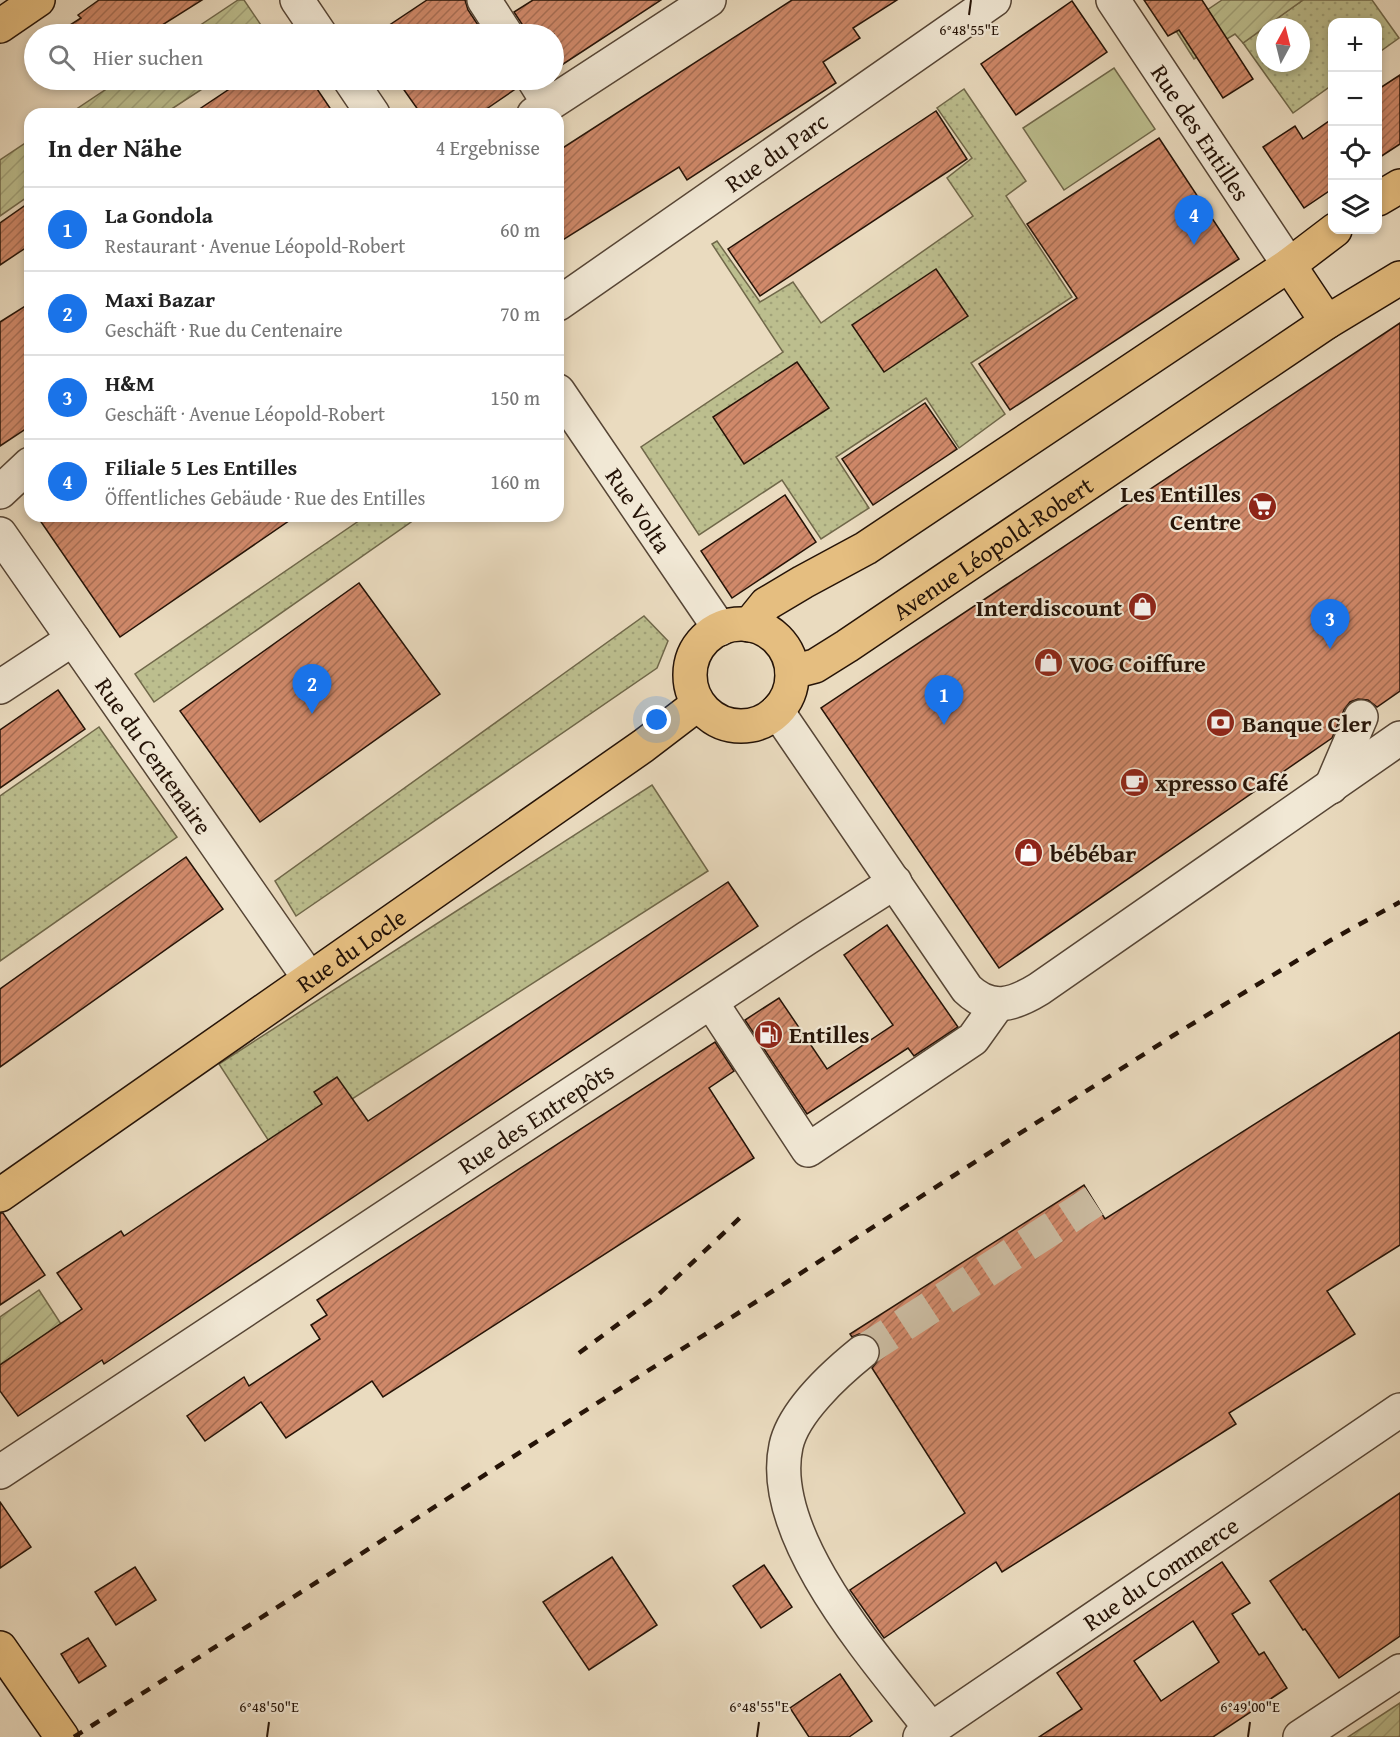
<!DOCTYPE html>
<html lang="de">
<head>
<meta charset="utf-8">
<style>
	:root { --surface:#fff; --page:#f2f2f2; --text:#222; --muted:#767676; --line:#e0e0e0; --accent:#1a73e8 }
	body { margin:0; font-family:"Gentium Book Plus",serif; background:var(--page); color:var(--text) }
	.controls { position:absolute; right:18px; top:18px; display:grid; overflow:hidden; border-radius:12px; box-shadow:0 3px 9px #0003 }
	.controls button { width:54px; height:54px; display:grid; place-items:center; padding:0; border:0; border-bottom:2px solid var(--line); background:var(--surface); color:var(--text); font:30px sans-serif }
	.compass { position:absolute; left:1256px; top:18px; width:54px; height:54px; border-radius:50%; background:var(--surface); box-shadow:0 3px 9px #0003; rotate:7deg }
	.you { position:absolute; left:657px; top:720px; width:21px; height:21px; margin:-15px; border:4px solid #fff; border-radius:50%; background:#1a73e8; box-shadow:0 0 0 9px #1a73e833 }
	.badge { display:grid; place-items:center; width:39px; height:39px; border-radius:50%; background:var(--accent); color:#fff; font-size:20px; font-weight:700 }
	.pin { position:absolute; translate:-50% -50px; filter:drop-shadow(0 2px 3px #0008) }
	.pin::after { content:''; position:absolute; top:32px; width:21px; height:18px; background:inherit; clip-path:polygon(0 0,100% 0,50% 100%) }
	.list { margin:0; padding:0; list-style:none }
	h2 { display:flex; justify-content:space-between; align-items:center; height:78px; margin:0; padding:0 24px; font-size:26px }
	h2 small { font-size:20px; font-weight:400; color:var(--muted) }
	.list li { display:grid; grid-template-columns:39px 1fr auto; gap:18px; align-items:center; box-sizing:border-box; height:84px; padding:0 24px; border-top:2px solid var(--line) }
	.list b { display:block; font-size:22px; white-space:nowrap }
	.list p { margin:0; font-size:20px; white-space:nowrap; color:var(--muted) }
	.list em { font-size:20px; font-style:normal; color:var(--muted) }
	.icon { flex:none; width:33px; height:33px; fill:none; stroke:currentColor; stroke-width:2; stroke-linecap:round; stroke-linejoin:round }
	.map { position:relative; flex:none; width:1400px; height:1737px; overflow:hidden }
	.search { position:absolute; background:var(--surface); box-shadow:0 3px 9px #0003; left:24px; top:24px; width:540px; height:66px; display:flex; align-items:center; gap:15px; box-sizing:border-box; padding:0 21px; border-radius:33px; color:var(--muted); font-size:22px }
	.panel { position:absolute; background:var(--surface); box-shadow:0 3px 9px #0003; left:24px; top:108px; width:540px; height:414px; border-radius:18px }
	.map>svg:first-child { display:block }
	.grass { fill:url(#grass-dots); stroke:#70684a; stroke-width:1.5 }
	.park { fill:#bcbe8e; stroke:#70684a; stroke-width:1.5 }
	.garden { fill:url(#garden-furrows); stroke:#70684a; stroke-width:1.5 }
	.building { fill:url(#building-hatch); stroke:#251307; stroke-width:1.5; fill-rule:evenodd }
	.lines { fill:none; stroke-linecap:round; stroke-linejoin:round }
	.minor-tunnel { stroke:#ccbda3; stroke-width:33; stroke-dasharray:33 16; stroke-linecap:butt }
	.minor-casing { stroke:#564535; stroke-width:36 }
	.major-casing { stroke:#251307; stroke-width:36 }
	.minor { stroke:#f1e8d5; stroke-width:33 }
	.major { stroke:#e5be80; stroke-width:33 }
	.rail { stroke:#251307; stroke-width:4.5; stroke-dasharray:10 10; stroke-linecap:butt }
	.ticks { fill:none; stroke:#251307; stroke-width:2 }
	.labels { text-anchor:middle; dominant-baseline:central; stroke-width:4.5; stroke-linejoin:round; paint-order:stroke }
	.street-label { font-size:24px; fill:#251307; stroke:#f1e8d5 }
	.poi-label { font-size:24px; font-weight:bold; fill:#251307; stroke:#f1e8d5; text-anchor:start }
	.ticks-label { font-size:15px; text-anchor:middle; fill:#251307; stroke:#f1e8d5; stroke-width:4.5; stroke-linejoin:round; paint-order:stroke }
</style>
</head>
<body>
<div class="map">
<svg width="1400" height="1737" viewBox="0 0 1400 1737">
	<defs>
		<pattern id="grass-dots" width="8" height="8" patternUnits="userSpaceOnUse" patternTransform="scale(1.5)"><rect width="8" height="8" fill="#bcbe8e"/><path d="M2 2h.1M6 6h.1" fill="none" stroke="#a1a279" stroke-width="1.8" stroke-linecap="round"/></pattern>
		<pattern id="garden-furrows" width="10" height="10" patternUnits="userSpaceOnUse" patternTransform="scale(1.5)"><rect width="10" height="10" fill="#bcbe8e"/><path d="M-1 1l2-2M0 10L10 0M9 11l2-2" fill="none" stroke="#a1a279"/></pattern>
		<pattern id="building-hatch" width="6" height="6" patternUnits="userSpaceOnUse" patternTransform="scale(1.5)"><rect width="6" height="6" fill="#d0896a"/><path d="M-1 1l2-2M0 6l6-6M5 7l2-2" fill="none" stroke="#a96f55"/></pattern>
	</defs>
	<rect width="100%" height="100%" fill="#eadbbf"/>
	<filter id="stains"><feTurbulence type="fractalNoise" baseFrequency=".00333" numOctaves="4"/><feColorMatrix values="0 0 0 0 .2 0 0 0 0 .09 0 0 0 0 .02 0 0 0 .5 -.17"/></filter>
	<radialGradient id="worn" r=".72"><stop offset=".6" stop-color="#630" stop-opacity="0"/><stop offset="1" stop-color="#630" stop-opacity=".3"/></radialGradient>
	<g class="grass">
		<polygon points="1303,0 1372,0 1399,38 1378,53 1378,22 1332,22 1332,85 1293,113 1243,43 1265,27 1265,63 1301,63 1301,27 1265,27"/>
		<polygon points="964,89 1026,181 1006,196 1072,297 971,363 1005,414 959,448 926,398 836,457 869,508 821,539 782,480 699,535 641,447 783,352 712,244 717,241 760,302 793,282 821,323 973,216 947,178 972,158 937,108"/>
		<polygon points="366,516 407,516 411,522 154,702 135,674"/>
		<polygon points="644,616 668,641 657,668 296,916 275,881"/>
		<polygon points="99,727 177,837 0,961 0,796"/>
		<polygon points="652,785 708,871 274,1149 219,1064"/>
	</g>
	<polygon class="park" points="1114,68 1155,129 1064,190 1023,128"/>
	<g class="garden">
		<polygon points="238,0 244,0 267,34 187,34"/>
		<polygon points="1222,0 1303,0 1243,43 1235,34 1194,59 1176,31"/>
		<polygon points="120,80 216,80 164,114 69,114"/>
		<polygon points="30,140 30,195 0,216 0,160"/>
		<polygon points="39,1290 61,1324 0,1365 0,1317"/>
		<polygon points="1400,1703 1400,1737 1348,1737"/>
	</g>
	<g class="building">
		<polygon points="99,0 202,0 148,34 56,34 81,18 78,15"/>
		<polygon points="427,0 465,0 468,10 484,34 376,34"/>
		<polygon points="533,0 661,0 554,70 554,34 524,34 522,24 514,12"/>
		<polygon points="792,0 897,0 853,28 860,38 823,62 836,83 687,180 679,167 558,243 558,151"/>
		<polygon points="1144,0 1202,0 1253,79 1223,98 1179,30 1168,36"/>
		<polygon points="1072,1 1107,52 1016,115 981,64"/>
		<polygon points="1400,75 1400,144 1377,159 1377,90"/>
		<polygon points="243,80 311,80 334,114 192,114"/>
		<polygon points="397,80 515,80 517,88 479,114 421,114"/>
		<polygon points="936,111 967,159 760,296 728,249"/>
		<polygon points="1332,119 1332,189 1304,208 1263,147 1295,126 1303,139"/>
		<polygon points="1159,138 1239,259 1010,410 979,364 1077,298 1027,224"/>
		<polygon points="30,202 30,245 0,265 0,223"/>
		<polygon points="936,269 968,316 884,372 852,325"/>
		<polygon points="30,303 30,426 0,446 0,322"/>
		<polygon points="1400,323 1400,691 1377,707 1368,700 1358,699 1350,702 1344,710 1332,738 999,968 821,708"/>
		<polygon points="797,362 829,408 744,464 713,417"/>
		<polygon points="925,403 957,449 873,505 842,459"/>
		<polygon points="785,495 816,542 732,598 701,551"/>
		<polygon points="37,516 296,516 120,637"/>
		<polygon points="359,583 440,694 260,822 180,711"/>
		<polygon points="58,690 85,729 0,788 0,730"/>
		<polygon points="186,857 223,909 0,1067 0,989"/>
		<polygon points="728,882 758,926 104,1364 102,1360 18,1416 0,1391 0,1365 82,1309 57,1273 121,1231 124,1236 322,1104 314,1092 337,1077 368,1121"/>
		<polygon points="887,925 958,1027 914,1056 908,1048 807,1114 745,1020 779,998 827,1069 893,1025 844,955"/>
		<polygon points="1400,1032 1400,1245 1327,1291 1355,1334 1229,1413 1236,1424 1002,1572 996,1562 884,1638 850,1590 965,1513 872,1368 880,1358 880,1348 877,1341 868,1334 859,1334 852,1337 850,1334 1084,1185 1105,1219"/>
		<polygon points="715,1042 734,1071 709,1088 754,1158 383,1397 372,1381 286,1438 261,1402 205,1441 187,1416 244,1377 249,1386 320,1339 311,1325 327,1315 317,1300"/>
		<polygon points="0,1213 3,1213 45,1275 0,1305"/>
		<polygon points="1400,1493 1400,1636 1339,1678 1305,1629 1303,1630 1270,1581"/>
		<polygon points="0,1502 31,1547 0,1568"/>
		<polygon points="612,1557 657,1625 589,1670 543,1602"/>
		<path d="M1222 1562 1250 1603 1232 1614 1259 1655 1264 1652 1287 1688 1213 1737H1039L1082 1709 1057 1673ZM1193 1621 1219 1662 1161 1701 1134 1661Z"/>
		<polygon points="764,1565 792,1607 761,1628 733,1586"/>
		<polygon points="135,1567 156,1600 116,1625 95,1592"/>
		<polygon points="88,1638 106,1666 79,1683 61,1654"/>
		<polygon points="840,1674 872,1721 849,1737 809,1737 790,1708"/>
	</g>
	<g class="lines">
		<polyline class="minor-tunnel" points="862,1352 1094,1201"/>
		<defs>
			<g id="minor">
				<polyline points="297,0 320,34"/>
				<polyline points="484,0 506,34"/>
				<path id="s1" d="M1113 0 1289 265"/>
				<polyline points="350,80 373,114"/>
				<polyline points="534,80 549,104"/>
				<polyline points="534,114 709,0"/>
				<path id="s2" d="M558 304 994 0"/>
				<path id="s3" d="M558 391 720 629"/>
				<polyline points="0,492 30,464"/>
				<path id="s4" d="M0 534 309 978"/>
				<polyline points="0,687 73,639"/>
				<path d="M777 711 967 989C991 1012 1013 1005 1039 989L1400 738"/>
				<polyline points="1331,787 1361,717"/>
				<polyline points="711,1002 808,1150 973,1039 998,1004"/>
				<path d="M862 1352C836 1373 793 1412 786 1446 766 1537 879 1662 931 1729"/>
				<path id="s5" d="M0 1472 807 938 895 882"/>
				<path id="s6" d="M920 1737 1400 1410"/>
				<polyline points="1300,1737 1400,1671"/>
			</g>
			<g id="major">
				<polyline points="0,26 38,0"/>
				<polyline points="1378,199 1400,186"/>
				<polyline points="1289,265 1327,322"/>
				<circle cx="741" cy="675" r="51"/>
				<polyline points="749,625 766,604 803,582 866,548 1289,265 1335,230"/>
				<path id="s7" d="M792 672 815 666 847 646 1327 322 1400 278"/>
				<path id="s8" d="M0 1195 643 746 698 704"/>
				<polyline points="0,1648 62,1737"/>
			</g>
		</defs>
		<use href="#minor" class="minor-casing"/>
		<use href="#major" class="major-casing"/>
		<use href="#minor" class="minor"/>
		<use href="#major" class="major"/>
		<g class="rail">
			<polyline points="579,1353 659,1294 745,1213"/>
			<polyline points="74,1737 1174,1035 1331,940 1400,902"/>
		</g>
	</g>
	<path class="ticks" d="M969 15 971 0M267 1737 269 1722M757 1737 759 1722M1248 1737 1250 1722"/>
	<defs>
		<symbol id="supermarket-disc" viewBox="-11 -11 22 22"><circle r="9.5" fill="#8f2418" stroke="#f1e8d5"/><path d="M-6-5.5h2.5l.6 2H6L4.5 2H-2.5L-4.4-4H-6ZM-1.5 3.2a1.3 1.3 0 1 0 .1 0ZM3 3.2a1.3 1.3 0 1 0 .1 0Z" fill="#fff"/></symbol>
		<symbol id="shop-disc" viewBox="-11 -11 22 22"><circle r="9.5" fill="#8f2418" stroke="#f1e8d5"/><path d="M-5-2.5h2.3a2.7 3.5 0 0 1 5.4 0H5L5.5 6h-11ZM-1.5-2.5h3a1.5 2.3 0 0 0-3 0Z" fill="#fff"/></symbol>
		<symbol id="bank-disc" viewBox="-11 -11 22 22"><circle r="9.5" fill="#8f2418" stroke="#f1e8d5"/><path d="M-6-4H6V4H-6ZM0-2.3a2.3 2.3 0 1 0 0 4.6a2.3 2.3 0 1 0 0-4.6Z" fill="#fff"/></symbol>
		<symbol id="cafe-disc" viewBox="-11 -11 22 22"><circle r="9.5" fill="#8f2418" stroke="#f1e8d5"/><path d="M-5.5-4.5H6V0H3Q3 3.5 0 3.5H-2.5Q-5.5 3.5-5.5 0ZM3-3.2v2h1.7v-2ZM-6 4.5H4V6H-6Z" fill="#fff"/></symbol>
		<symbol id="fuel-disc" viewBox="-11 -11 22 22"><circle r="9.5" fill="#8f2418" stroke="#f1e8d5"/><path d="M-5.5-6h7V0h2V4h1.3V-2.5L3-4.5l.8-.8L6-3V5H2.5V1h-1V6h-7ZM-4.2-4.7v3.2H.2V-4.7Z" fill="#fff"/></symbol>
	</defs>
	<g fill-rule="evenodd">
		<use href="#supermarket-disc" x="1246" y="490" width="33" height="33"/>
		<use href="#shop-disc" x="1126" y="590" width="33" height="33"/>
		<use href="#shop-disc" x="1032" y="646" width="33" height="33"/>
		<use href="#bank-disc" x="1204" y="706" width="33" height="33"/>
		<use href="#cafe-disc" x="1118" y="766" width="33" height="33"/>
		<use href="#shop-disc" x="1012" y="836" width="33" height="33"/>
		<use href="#fuel-disc" x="752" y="1018" width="33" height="33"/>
	</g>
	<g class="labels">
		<g class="street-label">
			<text stroke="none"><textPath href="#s1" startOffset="159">Rue des Entilles</textPath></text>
			<text stroke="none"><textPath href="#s2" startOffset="266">Rue du Parc</textPath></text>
			<text stroke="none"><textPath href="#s3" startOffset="144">Rue Volta</textPath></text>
			<text stroke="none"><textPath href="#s7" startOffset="237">Avenue Léopold-Robert</textPath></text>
			<text stroke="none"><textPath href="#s4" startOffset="270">Rue du Centenaire</textPath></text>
			<text stroke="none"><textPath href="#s8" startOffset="428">Rue du Locle</textPath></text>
			<text stroke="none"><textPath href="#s5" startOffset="642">Rue des Entrepôts</textPath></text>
			<text stroke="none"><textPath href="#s6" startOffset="291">Rue du Commerce</textPath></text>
		</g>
		<g class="poi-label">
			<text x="1241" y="493" text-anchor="end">Les Entilles<tspan x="1241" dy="28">Centre</tspan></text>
			<text x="1122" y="607" text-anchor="end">Interdiscount</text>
			<text x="1069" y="663">VOG Coiffure</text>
			<text x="1242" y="723">Banque Cler</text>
			<text x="1155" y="782">xpresso Café</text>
			<text x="1050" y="853">bébébar</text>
			<text x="789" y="1034">Entilles</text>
		</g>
	</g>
	<g class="ticks-label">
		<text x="969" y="35">6°48'55"E</text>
		<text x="269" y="1712">6°48'50"E</text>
		<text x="759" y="1712">6°48'55"E</text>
		<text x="1250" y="1712">6°49'00"E</text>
	</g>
	<rect width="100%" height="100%" filter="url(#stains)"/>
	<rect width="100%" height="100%" fill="url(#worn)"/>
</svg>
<div class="controls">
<button>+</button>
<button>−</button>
<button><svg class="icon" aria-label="locate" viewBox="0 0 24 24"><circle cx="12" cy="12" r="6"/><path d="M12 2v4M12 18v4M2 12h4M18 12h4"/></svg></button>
<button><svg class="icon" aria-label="layers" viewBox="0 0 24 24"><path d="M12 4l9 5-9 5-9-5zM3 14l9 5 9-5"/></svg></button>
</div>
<svg class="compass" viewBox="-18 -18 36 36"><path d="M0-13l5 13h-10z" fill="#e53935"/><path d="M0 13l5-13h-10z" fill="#767676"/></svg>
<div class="you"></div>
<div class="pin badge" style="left:944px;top:725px">1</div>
<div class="pin badge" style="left:312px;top:714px">2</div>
<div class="pin badge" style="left:1330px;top:649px">3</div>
<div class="pin badge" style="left:1194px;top:245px">4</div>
<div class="search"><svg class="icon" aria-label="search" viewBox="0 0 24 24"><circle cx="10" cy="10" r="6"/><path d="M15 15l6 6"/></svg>Hier suchen</div>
<section class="panel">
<h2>In der Nähe<small>4 Ergebnisse</small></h2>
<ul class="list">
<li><span class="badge">1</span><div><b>La Gondola</b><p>Restaurant · Avenue Léopold-Robert</p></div><em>60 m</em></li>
<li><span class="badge">2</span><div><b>Maxi Bazar</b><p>Geschäft · Rue du Centenaire</p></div><em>70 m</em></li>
<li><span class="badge">3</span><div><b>H&amp;M</b><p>Geschäft · Avenue Léopold-Robert</p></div><em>150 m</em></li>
<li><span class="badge">4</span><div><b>Filiale 5 Les Entilles</b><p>Öffentliches Gebäude · Rue des Entilles</p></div><em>160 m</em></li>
</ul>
</section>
</div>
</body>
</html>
